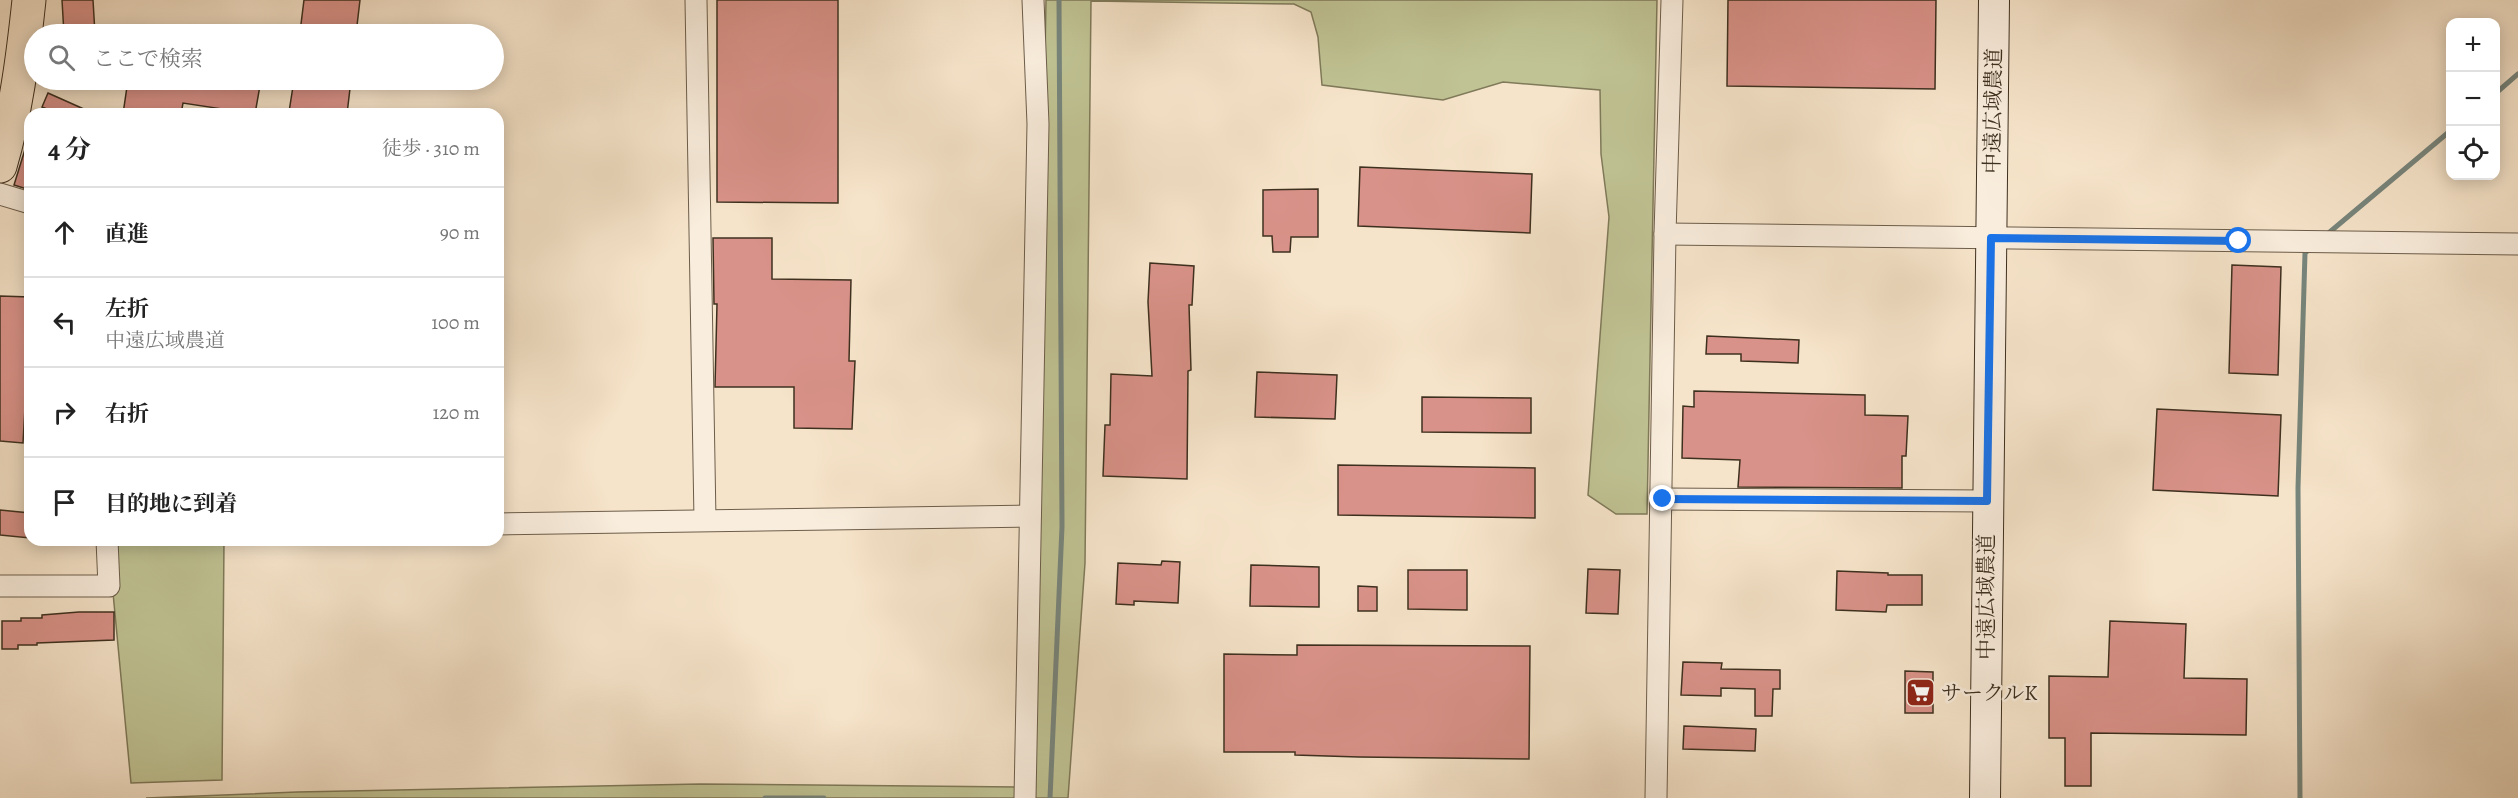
<!DOCTYPE html>
<html lang="ja">
<head>
<meta charset="utf-8">
<style>
	:root { --surface:#fff; --page:#f6f6f6; --text:#222; --muted:#767676; --line:#e0e0e0 }
	body { margin:0; font-family:Alegreya,"Noto Serif JP",serif; background:var(--page); color:var(--text) }
	.controls { position:absolute; right:18px; top:18px; display:grid; overflow:hidden; border-radius:12px; box-shadow:0 3px 15px #0003 }
	.controls button { width:54px; height:54px; display:grid; place-items:center; padding:0; border:0; border-bottom:2px solid var(--line); background:var(--surface); color:var(--text); font:30px sans-serif }
	.stop { position:absolute; width:18px; height:18px; margin:-14px; border:4px solid #1a73e8; border-radius:50%; background:#fff }
	.stop.end { background:#1a73e8; border-color:#fff; box-shadow:0 2px 6px #0008 }
	.list { margin:0; padding:0; list-style:none }
	h2 { display:flex; justify-content:space-between; align-items:center; height:78px; margin:0; padding:0 24px; font-size:26px }
	h2 small { font-size:20px; font-weight:400; color:var(--muted) }
	.list li { display:grid; grid-template-columns:39px 1fr auto; gap:18px; align-items:center; box-sizing:border-box; height:90px; padding:0 24px; border-top:2px solid var(--line) }
	.list b { display:block; font-size:22px; white-space:nowrap }
	.list p { margin:0; font-size:20px; white-space:nowrap; color:var(--muted) }
	.list em { font-size:20px; font-style:normal; color:var(--muted) }
	.icon { flex:none; width:33px; height:33px; fill:none; stroke:currentColor; stroke-width:2; stroke-linecap:round; stroke-linejoin:round }
	.map { position:relative; flex:none; width:2518px; height:798px; overflow:hidden }
	.search { position:absolute; background:var(--surface); box-shadow:0 3px 15px #0003; left:24px; top:24px; width:480px; height:66px; display:flex; align-items:center; gap:15px; box-sizing:border-box; padding:0 21px; border-radius:33px; color:var(--muted); font-size:22px }
	.panel { position:absolute; background:var(--surface); box-shadow:0 3px 15px #0003; left:24px; top:108px; width:480px; height:438px; border-radius:18px }
	.map>svg:first-child { display:block }
	.green { fill:#c0c394; stroke:#7f7a5a; stroke-width:1.5 }
	.lines { fill:none; stroke-linecap:round; stroke-linejoin:round }
	.stream { stroke:#77857c; stroke-width:5 }
	.building { fill:#d99289; stroke:#3e301f; stroke-width:1.5 }
	.street-casing { stroke:#6c5d4a; stroke-width:23 }
	.secondary-casing { stroke:#3e301f; stroke-width:32 }
	.primary-casing { stroke:#3e301f; stroke-width:35 }
	.street { stroke:#f9eddd; stroke-width:21 }
	.secondary { stroke:#f9eddd; stroke-width:30 }
	.primary { stroke:#f6e4ca; stroke-width:33 }
	.route { stroke:#1a73e8; stroke-width:8 }
	.labels { text-anchor:middle; dominant-baseline:central; stroke-width:5; stroke-linejoin:round; paint-order:stroke }
	.street-label { font-size:21px; fill:#3e301f; stroke:#f9eddd }
	.poi-label { font-size:21px; fill:#3e301f; stroke:#f9eddd; text-anchor:start }
</style>
</head>
<body>
<div class="map">
<svg width="2518" height="798" viewBox="0 0 2518 798">
	<rect width="100%" height="100%" fill="#f6e4ca"/>
	<filter id="stains"><feTurbulence type="fractalNoise" baseFrequency=".00333" numOctaves="4"/><feColorMatrix values="0 0 0 0 .2 0 0 0 0 .09 0 0 0 0 .02 0 0 0 .5 -.17"/></filter>
	<radialGradient id="worn" r=".72"><stop offset=".6" stop-color="#630" stop-opacity="0"/><stop offset="1" stop-color="#630" stop-opacity=".3"/></radialGradient>
	<g class="green">
		<polygon points="1046,0 1657,0 1647,514 1616,514 1588,495 1609,217 1601,154 1600,90 1503,82 1443,100 1322,85 1318,37 1311,12 1294,4 1091,1 1085,563 1068,798 1032,798"/>
		<polygon points="108,540 224,540 222,780 131,783"/>
		<polygon points="700,784 1025,787 1025,798 146,798 297,792"/>
	</g>
	<g class="lines">
		<g class="stream">
			<polyline points="2496,93 2518,74"/>
			<polyline points="2325,236 2450,131"/>
			<polyline points="765,798 824,798"/>
			<polyline points="1050,798 1062,527 1059,0"/>
			<polyline points="2300,798 2298,488 2305,253 2311,248"/>
		</g>
	</g>
	<g class="building">
		<polygon points="62,0 93,0 95,34 64,34"/>
		<polygon points="304,0 360,0 356,34 300,32"/>
		<polygon points="717,0 838,0 838,203 717,202"/>
		<polygon points="1728,0 1936,0 1935,89 1727,86"/>
		<polygon points="128,80 185,80 238,88 239,80 261,80 255,114 183,103 181,114 123,114"/>
		<polygon points="294,80 351,80 347,114 289,112"/>
		<polygon points="48,93 95,114 59,114 42,107"/>
		<polygon points="27,143 30,144 30,190 14,185"/>
		<polygon points="1360,167 1532,174 1530,233 1358,226"/>
		<polygon points="1318,189 1318,237 1291,237 1290,252 1273,252 1272,236 1263,236 1263,190"/>
		<polygon points="713,238 772,238 772,279 851,280 849,361 855,361 852,429 794,428 794,387 715,387 717,304 714,304"/>
		<polygon points="1150,263 1194,266 1192,305 1189,305 1191,370 1188,371 1187,479 1103,476 1105,425 1110,425 1111,374 1152,376 1148,302"/>
		<polygon points="2232,265 2281,267 2278,375 2229,373"/>
		<polygon points="0,296 30,297 30,408 25,408 23,443 0,441"/>
		<polygon points="1707,336 1799,340 1798,363 1741,361 1741,354 1706,354"/>
		<polygon points="1257,372 1337,375 1335,419 1255,417"/>
		<polygon points="1694,391 1865,395 1865,415 1908,416 1906,456 1902,456 1902,488 1738,487 1740,460 1682,458 1683,406 1694,407"/>
		<polygon points="1422,397 1531,398 1531,433 1422,432"/>
		<polygon points="2157,409 2281,415 2278,496 2153,490"/>
		<polygon points="1338,465 1535,468 1535,518 1338,515"/>
		<polygon points="0,510 30,513 30,538 0,535"/>
		<polygon points="1162,561 1180,562 1178,603 1134,601 1134,605 1116,604 1118,563 1161,565"/>
		<polygon points="1251,565 1319,567 1319,607 1250,606"/>
		<polygon points="1588,569 1620,570 1618,614 1586,613"/>
		<polygon points="1408,570 1467,570 1467,610 1408,609"/>
		<polygon points="1837,571 1888,573 1888,575 1922,575 1922,605 1887,605 1886,612 1836,610"/>
		<polygon points="1358,586 1377,587 1377,611 1358,611"/>
		<polygon points="79,612 114,612 114,640 37,643 37,645 18,645 18,649 2,649 2,621 21,621 21,618 42,618 42,615"/>
		<polygon points="2110,621 2186,624 2184,678 2247,679 2246,735 2091,733 2091,786 2065,786 2065,738 2049,738 2049,676 2108,677"/>
		<polygon points="1297,645 1530,646 1529,759 1359,757 1295,755 1295,752 1224,752 1224,654 1297,655"/>
		<polygon points="1683,662 1722,663 1721,669 1780,670 1780,689 1773,689 1772,716 1755,716 1755,689 1721,688 1721,696 1681,695"/>
		<polygon points="1905,671 1933,672 1933,713 1905,713"/>
		<polygon points="1684,726 1756,729 1755,751 1683,749"/>
	</g>
	<g class="lines">
		<defs>
			<g id="street">
				<polyline points="696,0 705,520"/>
				<polyline points="0,194 30,203"/>
				<polyline points="1665,234 2518,244"/>
				<polyline points="1663,499 1987,501"/>
				<polyline points="498,524 1030,516"/>
				<polyline points="0,586 109,586 107,540"/>
				<polyline points="1025,798 1038,124 1033,0"/>
				<polyline points="1656,798 1665,234 1672,0"/>
			</g>
			<polyline id="secondary" points="1985,798 1994,0"/>
			<path id="primary" d="M0 166C16 112 23 57 29 0"/>
		</defs>
		<use href="#street" class="street-casing"/>
		<use href="#secondary" class="secondary-casing"/>
		<use href="#primary" class="primary-casing"/>
		<use href="#street" class="street"/>
		<use href="#secondary" class="secondary"/>
		<use href="#primary" class="primary"/>
	</g>
	<g class="lines">
		<polyline class="route" points="1663,499 1987,501 1991,238 2239,241"/>
	</g>
	<defs>
		<symbol id="supermarket-square" viewBox="-11 -11 22 22"><rect x="-9" y="-9" width="18" height="18" rx="4" fill="#8f2418" stroke="#f9eddd"/><path d="M-6-5.5h2.5l.6 2H6L4.5 2H-2.5L-4.4-4H-6ZM-1.5 3.2a1.3 1.3 0 1 0 .1 0ZM3 3.2a1.3 1.3 0 1 0 .1 0Z" fill="#fff"/></symbol>
	</defs>
	<g fill-rule="evenodd">
		<use href="#supermarket-square" x="1904" y="676" width="33" height="33"/>
	</g>
	<g class="labels">
		<g class="street-label">
			<text transform="translate(1993 111) rotate(-89)">中遠広域農道</text>
			<text transform="translate(1986 597) rotate(-90)">中遠広域農道</text>
		</g>
		<g class="poi-label">
			<text x="1941" y="693">サークルK</text>
		</g>
	</g>
	<rect width="100%" height="100%" filter="url(#stains)"/>
	<rect width="100%" height="100%" fill="url(#worn)"/>
</svg>
<div class="controls">
<button>+</button>
<button>−</button>
<button><svg class="icon" aria-label="locate" viewBox="0 0 24 24"><circle cx="12" cy="12" r="6"/><path d="M12 2v4M12 18v4M2 12h4M18 12h4"/></svg></button>
</div>
<div class="stop" style="left:2239px;top:241px"></div>
<div class="stop end" style="left:1663px;top:499px"></div>
<div class="search"><svg class="icon" aria-label="search" viewBox="0 0 24 24"><circle cx="10" cy="10" r="6"/><path d="M15 15l6 6"/></svg>ここで検索</div>
<section class="panel">
<h2>4 分<small>徒歩 · 310 m</small></h2>
<ul class="list">
<li><svg class="icon" aria-label="ahead" viewBox="0 0 24 24"><path d="M12 20V5M6 11l6-6 6 6"/></svg><div><b>直進</b></div><em>90 m</em></li>
<li><svg class="icon" aria-label="left" viewBox="0 0 24 24"><path d="M17 20v-9H6M10 6l-5 5 5 5"/></svg><div><b>左折</b><p>中遠広域農道</p></div><em>100 m</em></li>
<li><svg class="icon" aria-label="right" viewBox="0 0 24 24"><path d="M7 20v-9h11M14 6l5 5-5 5"/></svg><div><b>右折</b></div><em>120 m</em></li>
<li><svg class="icon" aria-label="arrive" viewBox="0 0 24 24"><path d="M6 21V4h12l-3 4 3 4H6"/></svg><div><b>目的地に到着</b></div></li>
</ul>
</section>
</div>
</body>
</html>
